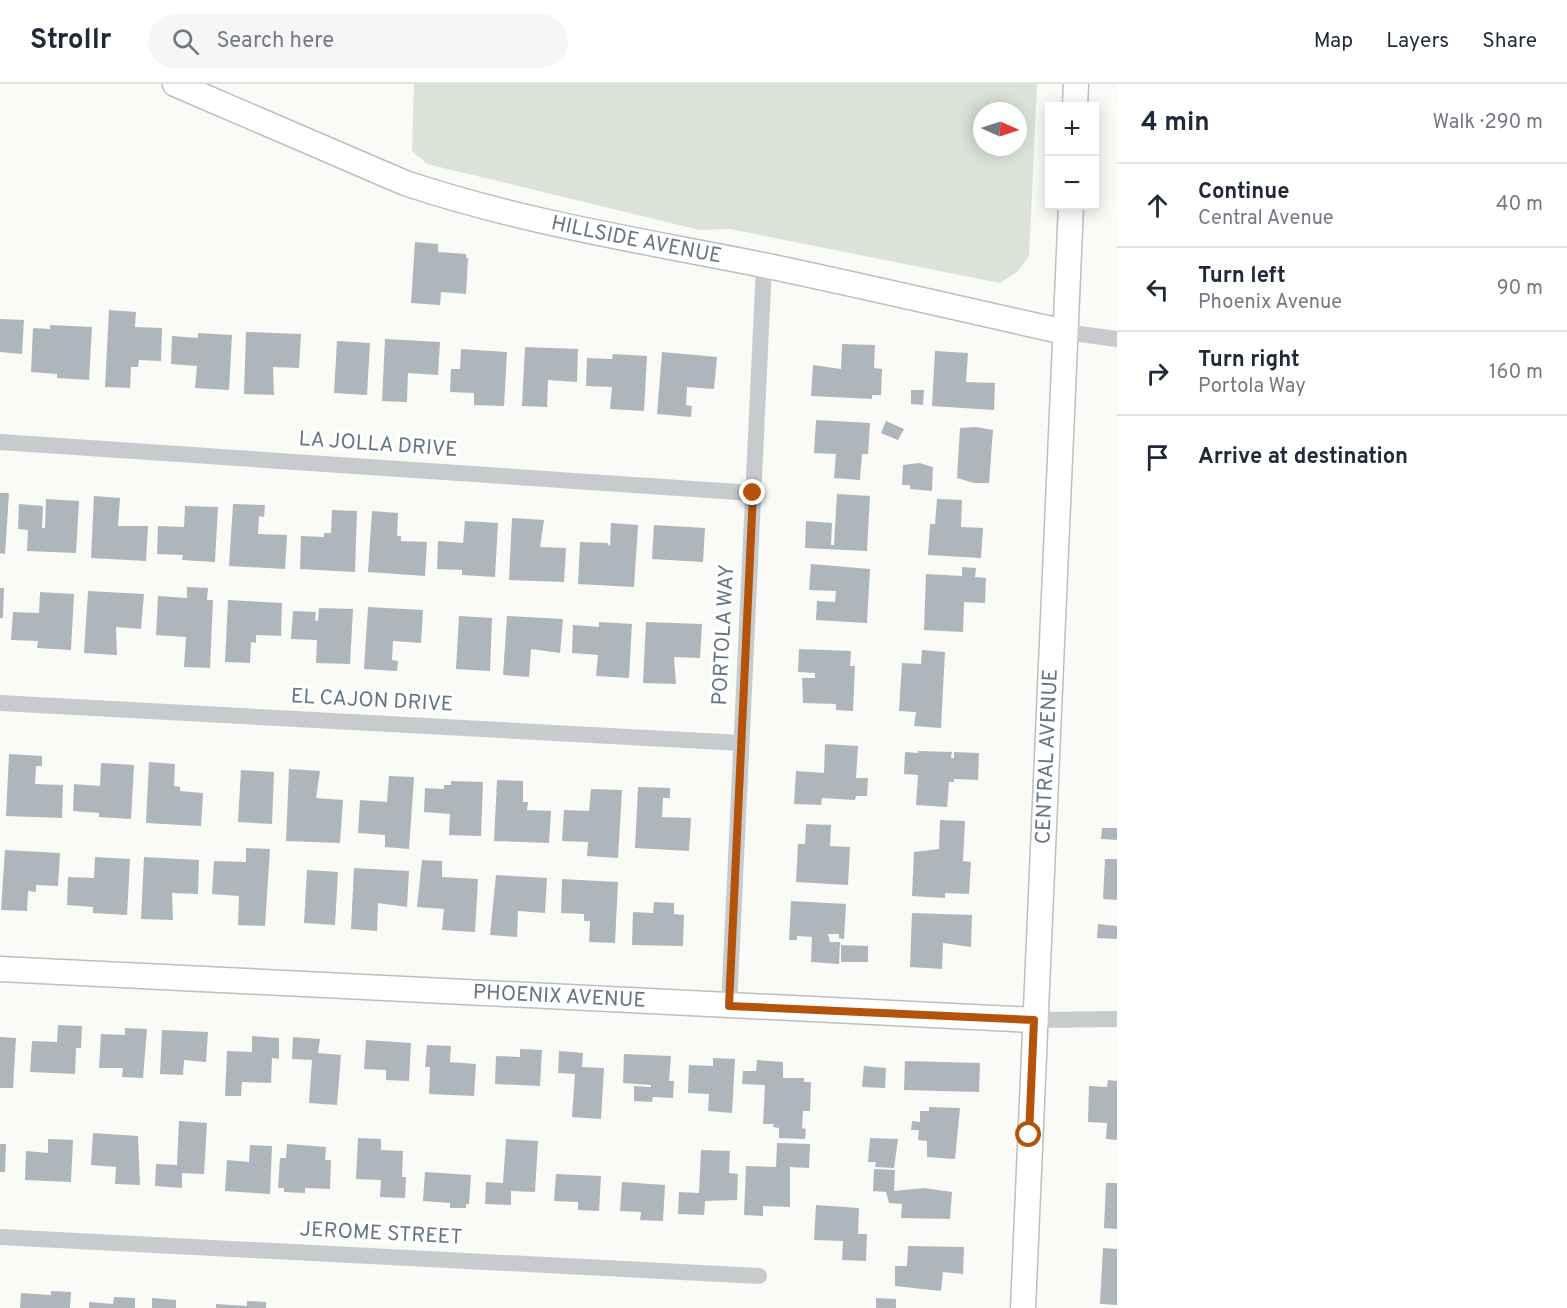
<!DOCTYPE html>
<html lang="en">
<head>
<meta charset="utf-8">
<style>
	:root { --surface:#fff; --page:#f6f6f7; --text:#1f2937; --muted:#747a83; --line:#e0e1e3 }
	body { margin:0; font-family:Overpass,sans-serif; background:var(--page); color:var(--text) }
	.controls { position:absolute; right:18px; top:18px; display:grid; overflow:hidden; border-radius:0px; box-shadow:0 3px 15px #0003 }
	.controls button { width:54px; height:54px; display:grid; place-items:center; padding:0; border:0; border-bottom:2px solid var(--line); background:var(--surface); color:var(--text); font:30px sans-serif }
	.compass { position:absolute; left:973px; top:18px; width:54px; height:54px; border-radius:50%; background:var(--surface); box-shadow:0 3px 15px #0003; rotate:93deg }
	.stop { position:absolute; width:18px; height:18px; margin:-14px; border:4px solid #b45309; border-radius:50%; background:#fff }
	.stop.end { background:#b45309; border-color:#fff; box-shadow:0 2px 6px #0008 }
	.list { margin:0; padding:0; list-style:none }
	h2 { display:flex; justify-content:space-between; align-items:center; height:78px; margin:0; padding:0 24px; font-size:26px }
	h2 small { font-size:20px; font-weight:400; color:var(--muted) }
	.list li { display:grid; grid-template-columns:39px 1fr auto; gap:18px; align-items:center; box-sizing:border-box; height:84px; padding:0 24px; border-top:2px solid var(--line) }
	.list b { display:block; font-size:22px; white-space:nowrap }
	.list p { margin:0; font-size:20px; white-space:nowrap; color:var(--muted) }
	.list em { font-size:20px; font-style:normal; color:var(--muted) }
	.icon { flex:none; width:33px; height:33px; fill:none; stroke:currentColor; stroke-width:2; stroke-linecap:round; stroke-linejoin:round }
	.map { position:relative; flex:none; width:1117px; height:1224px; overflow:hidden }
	header { display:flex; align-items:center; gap:36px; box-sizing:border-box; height:84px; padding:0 30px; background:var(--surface); border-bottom:2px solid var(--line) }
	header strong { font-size:28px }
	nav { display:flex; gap:33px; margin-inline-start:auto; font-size:21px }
	.search { width:420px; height:54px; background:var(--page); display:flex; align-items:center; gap:15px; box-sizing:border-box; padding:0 21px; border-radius:33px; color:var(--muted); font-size:22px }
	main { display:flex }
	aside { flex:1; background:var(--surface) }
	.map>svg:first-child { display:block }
	.green { fill:#dbe2d8; fill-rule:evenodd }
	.building { fill:#aeb6bc }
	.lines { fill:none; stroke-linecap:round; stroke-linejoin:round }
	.secondary-casing { stroke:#b9bfc3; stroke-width:27 }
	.street { stroke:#c7cbce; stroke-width:16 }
	.secondary { stroke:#fff; stroke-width:24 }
	.route { stroke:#b45309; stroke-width:8 }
	.labels { text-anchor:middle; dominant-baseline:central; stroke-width:6; stroke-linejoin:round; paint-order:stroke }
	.street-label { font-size:21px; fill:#647683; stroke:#fff }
</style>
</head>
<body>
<header>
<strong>Strollr</strong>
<div class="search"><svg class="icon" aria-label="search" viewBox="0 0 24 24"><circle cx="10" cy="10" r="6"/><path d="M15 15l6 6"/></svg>Search here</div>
<nav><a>Map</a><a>Layers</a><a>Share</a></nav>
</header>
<main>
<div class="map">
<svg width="1117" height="1224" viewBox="0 0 1117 1224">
	<rect width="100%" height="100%" fill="#fafaf7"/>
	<path class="green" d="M414 0H1037L1029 172 1017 188 1000 199 730 145 700 146 427 80 412 67ZM982 27H1018V63H982Z"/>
	<g class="building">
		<polygon points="415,158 438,160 438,168 466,170 466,174 468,174 466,210 441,208 440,221 411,219"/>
		<polygon points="109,226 136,228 135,243 162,244 161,277 139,276 138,283 131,283 130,304 105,303"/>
		<polygon points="0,235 24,236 22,270 0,268"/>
		<polygon points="50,241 92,243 89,296 57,294 57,290 31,288 33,244 50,245"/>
		<polygon points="246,248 301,250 299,284 273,283 274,311 244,310"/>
		<polygon points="198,249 232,251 229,306 195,304 197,282 171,280 172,252 198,254"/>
		<polygon points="385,255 440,258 438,291 408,289 407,318 382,317"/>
		<polygon points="337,257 370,259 367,311 334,309"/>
		<polygon points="842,260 875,261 874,284 882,285 881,311 872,311 872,315 811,312 813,281 841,285"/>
		<polygon points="525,263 578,265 577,298 548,296 547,323 522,322"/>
		<polygon points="461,265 507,268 504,322 474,321 474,309 450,308 451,285 460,285"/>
		<polygon points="935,267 968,269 966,298 995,299 994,326 932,322"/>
		<polygon points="662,268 717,273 714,305 687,303 686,321 692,322 691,333 657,330"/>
		<polygon points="613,270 647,272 644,327 610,325 612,303 586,302 587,274 612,275"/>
		<polygon points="911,306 924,306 923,321 911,320"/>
		<polygon points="816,336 870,339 868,370 862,370 860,396 834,394 836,370 814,369"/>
		<polygon points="886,337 904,345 898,356 881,349"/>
		<polygon points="976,343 993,346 989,399 974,399 957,394 960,344"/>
		<polygon points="919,379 933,383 932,407 910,405 910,401 902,401 903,381"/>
		<polygon points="0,409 9,409 5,470 0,469"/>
		<polygon points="837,410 870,412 867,467 805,464 806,437 832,439 831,461 834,461"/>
		<polygon points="94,412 120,414 118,442 148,442 146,477 91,474"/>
		<polygon points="46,415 79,417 76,469 27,467 28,446 18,445 19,420 43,422 42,444 45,444"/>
		<polygon points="937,415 962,416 961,443 983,444 981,474 928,471 930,440 935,440"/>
		<polygon points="233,420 265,421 264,433 259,432 258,450 287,451 285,485 229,482"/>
		<polygon points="185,422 218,423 215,478 182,476 183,471 157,470 158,442 184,443"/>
		<polygon points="332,426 357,427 355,488 300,485 301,452 324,453 324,449 331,449"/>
		<polygon points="372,427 398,429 397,452 401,452 401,457 427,458 425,492 368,488"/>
		<polygon points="512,434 544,436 540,463 566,464 564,498 509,496"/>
		<polygon points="465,437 498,439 495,493 462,491 462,486 437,485 438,457 463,459"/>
		<polygon points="611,439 638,441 634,503 578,500 580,458 607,459 610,462"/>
		<polygon points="654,441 705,444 703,478 652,475"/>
		<polygon points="811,480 870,485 867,539 816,536 817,517 835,518 836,507 809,506"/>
		<polygon points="962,483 976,484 975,493 986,494 985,519 964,518 963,548 924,546 926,490 962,492"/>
		<polygon points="187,503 208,504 207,516 213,516 210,584 184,583 186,553 156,551 158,512 187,514"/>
		<polygon points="0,504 4,504 3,534 0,534"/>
		<polygon points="88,507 144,510 141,545 116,543 117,571 84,569"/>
		<polygon points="40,508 74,510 71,566 37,564 38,557 11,556 13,528 39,529"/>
		<polygon points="228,516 282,519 281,552 256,551 256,559 251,558 250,579 225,578"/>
		<polygon points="368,523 423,526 421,559 393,557 392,576 398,577 397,587 364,585"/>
		<polygon points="319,524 353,525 350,580 316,579 317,556 291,555 293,527 316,528 315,536 318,537"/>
		<polygon points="459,532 492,534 490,587 456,585"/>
		<polygon points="507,532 563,535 560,569 531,565 529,593 503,591"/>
		<polygon points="599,538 632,540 629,594 596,592 598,571 572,569 573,541 599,543"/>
		<polygon points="646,538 702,540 700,574 674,573 676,600 643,599"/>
		<polygon points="799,565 851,567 850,582 855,582 853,627 836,626 836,620 803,619 802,594 815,594 815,589 798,588"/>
		<polygon points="922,566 945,568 941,644 914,642 916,628 899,627 902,579 921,580"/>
		<polygon points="825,660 858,662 856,694 868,694 867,712 856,712 855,716 822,714 821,721 794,720 796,687 824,689"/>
		<polygon points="918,667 952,668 951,674 954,674 954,668 979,669 978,696 954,695 954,698 949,698 947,723 916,721 918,691 904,690 905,668 918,669"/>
		<polygon points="9,670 42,672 42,682 36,682 35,700 63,701 62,734 6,732"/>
		<polygon points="149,678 175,680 174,702 180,703 180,707 203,709 201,742 146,739"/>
		<polygon points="101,679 134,681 131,735 99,733 99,729 73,727 74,700 100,702"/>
		<polygon points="289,685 320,687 316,714 343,716 340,759 286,757"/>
		<polygon points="241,686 274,688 272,740 238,738"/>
		<polygon points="389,692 414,693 409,765 385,763 385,751 358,749 360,716 387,718"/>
		<polygon points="497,696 523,697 523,718 528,718 527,726 551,727 549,759 494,757"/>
		<polygon points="451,697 483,698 481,752 449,751 450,730 424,728 425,704 444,705 444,701 451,701"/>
		<polygon points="638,703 670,704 670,714 663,714 662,733 691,734 689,767 635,764"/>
		<polygon points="591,705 622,706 618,774 587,772 588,758 562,757 564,726 589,727"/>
		<polygon points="940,736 965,737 963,777 971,778 969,810 945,809 945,814 912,812 914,768 939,765"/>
		<polygon points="806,740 831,741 830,762 850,763 848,801 796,798 798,760 805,760"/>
		<polygon points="1102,744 1117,744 1117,756 1101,755"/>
		<polygon points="246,764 270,765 265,842 238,841 239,812 212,810 214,777 246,778"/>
		<polygon points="5,766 60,769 58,802 36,801 36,808 28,807 27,827 1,826"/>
		<polygon points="95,773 130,775 127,831 93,829 93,823 67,821 68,793 94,794"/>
		<polygon points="144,773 199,776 198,810 172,809 173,836 141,835"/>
		<polygon points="1105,775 1117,775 1117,816 1103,815"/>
		<polygon points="422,776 442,777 442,793 478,795 475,848 442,846 444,825 417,823"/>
		<polygon points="354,784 409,787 407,823 378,819 377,847 351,845"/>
		<polygon points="307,786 338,788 335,841 304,839"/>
		<polygon points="496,791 547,794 545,829 518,827 517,853 490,851"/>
		<polygon points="562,795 618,798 615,859 589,858 590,837 584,837 584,830 561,829"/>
		<polygon points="791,817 846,820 844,855 839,854 839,850 828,850 830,858 840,858 839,880 811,878 812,853 797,852 797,856 789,856"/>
		<polygon points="654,818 674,819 674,830 684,831 683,862 632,861 633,828 653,829"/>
		<polygon points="912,829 972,831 971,863 943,859 942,885 910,883"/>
		<polygon points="1098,840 1117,842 1117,855 1097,854"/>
		<polygon points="841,861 868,862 868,878 841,878"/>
		<polygon points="58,941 82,942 81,964 76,964 75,990 30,988 32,957 57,958"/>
		<polygon points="125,944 147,945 143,994 122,993 123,984 99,984 101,950 125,951"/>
		<polygon points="162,946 208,948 206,978 184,976 183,991 160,990"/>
		<polygon points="252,952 279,954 279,975 272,974 271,999 242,998 241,1012 225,1012 227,967 252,968"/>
		<polygon points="0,953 16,954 13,1004 0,1004"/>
		<polygon points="293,953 320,955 318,969 341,971 337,1021 309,1019 312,976 292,975"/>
		<polygon points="366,956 411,959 409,997 386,996 386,986 364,985"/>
		<polygon points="427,961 451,962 450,978 476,980 474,1012 429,1010 430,983 425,983"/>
		<polygon points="520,965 542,966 540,1002 495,1000 496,972 520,973"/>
		<polygon points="559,967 583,969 582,983 604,984 601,1035 572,1033 575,990 558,989"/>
		<polygon points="624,970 671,972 669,997 674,997 673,1014 653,1013 652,1018 634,1017 634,1002 651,1003 651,1001 623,999"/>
		<polygon points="713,974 735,975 732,1029 708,1027 709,1010 688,1009 689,981 713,982"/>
		<polygon points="757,976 783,978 783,994 804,994 804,998 811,998 810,1027 803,1027 802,1044 806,1045 805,1055 779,1054 779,1044 773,1043 774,1040 763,1040 765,1001 742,1000 743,987 756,987"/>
		<polygon points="905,977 980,979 979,1008 904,1006"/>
		<polygon points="864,982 886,984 885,1004 862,1003"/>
		<polygon points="1108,996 1117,997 1117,1056 1106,1055 1107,1039 1088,1038 1089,1002 1107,1003"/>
		<polygon points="929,1023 960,1024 955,1075 927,1073 927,1057 918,1056 919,1046 911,1046 912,1037 920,1038 920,1027 929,1027"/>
		<polygon points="179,1037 207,1039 204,1090 182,1089 182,1104 155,1102 156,1080 177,1081"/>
		<polygon points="93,1049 138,1052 140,1101 115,1100 116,1083 91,1081"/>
		<polygon points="358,1054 381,1055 381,1066 403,1067 402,1093 406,1093 405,1114 380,1113 381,1096 356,1095"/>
		<polygon points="870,1054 898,1055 894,1084 875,1083 876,1078 868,1078"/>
		<polygon points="48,1055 73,1056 71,1098 25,1096 26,1067 48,1069"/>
		<polygon points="506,1055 538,1057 535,1108 511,1107 511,1121 485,1120 486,1098 503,1099"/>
		<polygon points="777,1059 810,1060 809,1084 790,1083 790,1123 763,1122 763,1132 744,1131 746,1082 776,1083"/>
		<polygon points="0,1060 6,1060 5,1088 0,1088"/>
		<polygon points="287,1060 326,1063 325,1076 331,1076 330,1105 305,1104 305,1109 284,1108 284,1104 278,1104 280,1074 286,1074"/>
		<polygon points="250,1061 272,1062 270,1110 225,1107 227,1076 249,1078"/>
		<polygon points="701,1066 730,1067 729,1089 738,1090 737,1116 705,1117 704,1131 678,1130 679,1108 699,1109"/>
		<polygon points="874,1085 895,1086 894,1107 924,1104 952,1108 950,1135 901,1134 902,1120 889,1119 886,1108 873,1107"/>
		<polygon points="425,1088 471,1091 469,1120 466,1120 466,1124 450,1124 450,1119 423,1117"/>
		<polygon points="556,1090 601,1092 599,1127 578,1126 578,1118 554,1117"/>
		<polygon points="622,1098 665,1101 663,1137 640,1136 641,1128 620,1127"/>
		<polygon points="1106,1099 1117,1099 1117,1145 1104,1144"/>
		<polygon points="816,1121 859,1124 858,1150 867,1150 866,1177 842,1176 843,1157 814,1156"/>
		<polygon points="908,1162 964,1163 963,1190 943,1188 941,1207 895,1202 895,1182 907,1182"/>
		<polygon points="1103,1164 1117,1165 1117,1221 1100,1220"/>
		<polygon points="51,1207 71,1208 70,1224 20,1224 21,1209 51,1211"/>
		<polygon points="114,1213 135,1214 135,1224 89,1224 89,1218 113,1220"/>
		<polygon points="152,1214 176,1216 176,1224 152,1224"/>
		<polygon points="876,1214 896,1215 896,1224 876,1224"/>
		<polygon points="247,1217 266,1218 266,1224 216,1224 216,1220 247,1222"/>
	</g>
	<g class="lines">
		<defs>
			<g id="secondary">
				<path id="s1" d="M175 0 405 99C522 138 643 157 763 181 864 202 965 226 1065 248"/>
				<polyline points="1075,22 1076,0"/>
				<path id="s2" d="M0 885 1034 936"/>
				<path id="s3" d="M1023 1224 1071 122"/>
			</g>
		</defs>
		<use href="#secondary" class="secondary-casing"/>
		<g class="street">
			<polyline points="1065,248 1117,255"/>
			<polyline points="0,358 753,409"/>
			<polyline points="0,619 741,659"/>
			<polyline points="729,922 764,182"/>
			<polyline points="1034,936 1117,935"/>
			<polyline points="0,1153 759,1192"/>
		</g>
		<use href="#secondary" class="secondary"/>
	</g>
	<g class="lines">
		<polyline class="route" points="753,409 729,922 1034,936 1029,1051"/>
	</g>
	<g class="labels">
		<g class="street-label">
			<text stroke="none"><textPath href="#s1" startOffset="489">HILLSIDE AVENUE</textPath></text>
			<text transform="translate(378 361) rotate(4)">LA JOLLA DRIVE</text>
			<text transform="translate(724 551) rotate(-87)">PORTOLA WAY</text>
			<text transform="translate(372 617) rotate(3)">EL CAJON DRIVE</text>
			<text stroke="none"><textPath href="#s3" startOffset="552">CENTRAL AVENUE</textPath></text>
			<text stroke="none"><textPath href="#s2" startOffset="560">PHOENIX AVENUE</textPath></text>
			<text transform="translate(381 1150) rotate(3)">JEROME STREET</text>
		</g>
	</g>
</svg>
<div class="controls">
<button>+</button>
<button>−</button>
</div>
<svg class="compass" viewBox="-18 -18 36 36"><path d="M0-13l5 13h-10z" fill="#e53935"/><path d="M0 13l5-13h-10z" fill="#747a83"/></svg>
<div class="stop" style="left:1029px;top:1051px"></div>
<div class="stop end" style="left:753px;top:409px"></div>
</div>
<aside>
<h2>4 min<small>Walk · 290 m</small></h2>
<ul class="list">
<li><svg class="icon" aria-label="ahead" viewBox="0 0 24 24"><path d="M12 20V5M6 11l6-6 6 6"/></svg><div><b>Continue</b><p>Central Avenue</p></div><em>40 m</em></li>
<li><svg class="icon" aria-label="left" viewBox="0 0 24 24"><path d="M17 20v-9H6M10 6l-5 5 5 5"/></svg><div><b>Turn left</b><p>Phoenix Avenue</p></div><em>90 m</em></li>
<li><svg class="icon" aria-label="right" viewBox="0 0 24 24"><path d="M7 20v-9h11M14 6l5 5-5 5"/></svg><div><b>Turn right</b><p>Portola Way</p></div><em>160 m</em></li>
<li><svg class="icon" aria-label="arrive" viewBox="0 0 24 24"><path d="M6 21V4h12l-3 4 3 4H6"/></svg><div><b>Arrive at destination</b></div></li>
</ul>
</aside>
</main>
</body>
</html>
